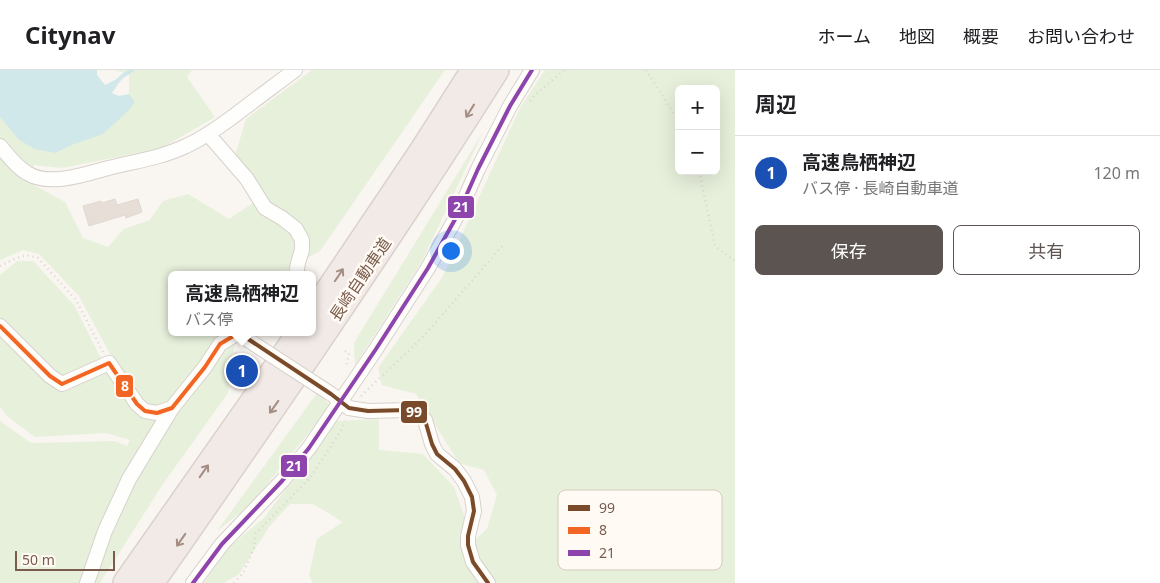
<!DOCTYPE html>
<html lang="ja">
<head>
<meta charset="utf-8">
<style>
	:root { --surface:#fff; --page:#f6f6f6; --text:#202124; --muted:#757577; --line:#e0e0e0; --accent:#5c5450 }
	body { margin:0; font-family:"Noto Sans","Noto Sans JP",sans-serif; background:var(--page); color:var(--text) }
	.controls { position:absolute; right:15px; top:15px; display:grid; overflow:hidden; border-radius:8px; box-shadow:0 5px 20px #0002 }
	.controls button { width:45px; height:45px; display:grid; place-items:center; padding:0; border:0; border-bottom:1px solid var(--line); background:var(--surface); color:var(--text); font:25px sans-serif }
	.scale { position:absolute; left:15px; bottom:12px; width:100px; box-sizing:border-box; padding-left:5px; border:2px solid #7a5c4d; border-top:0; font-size:14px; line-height:18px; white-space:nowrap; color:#7a5c4d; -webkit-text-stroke:4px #fffaf3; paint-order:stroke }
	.you { position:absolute; left:450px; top:180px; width:18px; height:18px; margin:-12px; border:4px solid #fff; border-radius:50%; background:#1a73e8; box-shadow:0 0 0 8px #1a73e833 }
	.badge { display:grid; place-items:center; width:32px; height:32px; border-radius:50%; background:var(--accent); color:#fff; font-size:16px; font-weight:700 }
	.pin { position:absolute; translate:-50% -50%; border:2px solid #fff; box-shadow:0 1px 5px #0006 }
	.popup { position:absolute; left:168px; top:201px; width:148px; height:65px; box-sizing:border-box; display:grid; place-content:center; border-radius:8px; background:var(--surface); filter:drop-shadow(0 1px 4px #0005); font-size:16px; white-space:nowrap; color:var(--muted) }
	.popup b { font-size:19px; color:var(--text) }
	.popup::after { content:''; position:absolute; left:50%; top:100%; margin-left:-10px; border:10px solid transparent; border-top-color:var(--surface) }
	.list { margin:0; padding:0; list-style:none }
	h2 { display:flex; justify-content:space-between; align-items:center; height:65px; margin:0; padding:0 20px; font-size:21px }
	h2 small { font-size:16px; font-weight:400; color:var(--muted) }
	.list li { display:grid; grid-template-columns:32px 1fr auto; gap:15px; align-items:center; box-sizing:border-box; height:75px; padding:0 20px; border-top:1px solid var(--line) }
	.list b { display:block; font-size:19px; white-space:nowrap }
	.list p { margin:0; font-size:16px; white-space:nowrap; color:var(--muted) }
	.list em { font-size:16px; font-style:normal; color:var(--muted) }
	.actions { display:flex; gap:10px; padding:15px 20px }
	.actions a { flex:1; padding:11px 0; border:1px solid var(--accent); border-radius:8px; text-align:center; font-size:18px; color:var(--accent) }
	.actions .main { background:var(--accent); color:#fff }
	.map { position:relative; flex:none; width:735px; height:513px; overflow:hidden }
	header { display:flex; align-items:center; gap:30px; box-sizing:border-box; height:70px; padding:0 25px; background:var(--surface); border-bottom:1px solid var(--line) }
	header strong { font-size:24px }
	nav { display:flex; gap:28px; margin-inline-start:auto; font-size:18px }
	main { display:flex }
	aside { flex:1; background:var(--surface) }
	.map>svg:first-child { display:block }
	.green { fill:#e7f0db; fill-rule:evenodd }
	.water { fill:#d0e8ea }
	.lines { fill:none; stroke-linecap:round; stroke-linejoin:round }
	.stream { stroke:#d0e8ea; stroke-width:4 }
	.building { fill:#e6ded7; stroke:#e2d8d2 }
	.street-casing { stroke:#d7d1cb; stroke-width:16 }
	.highway-casing { stroke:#dad1cc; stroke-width:28 }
	.path { stroke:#dcd5d0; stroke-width:2.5; stroke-dasharray:1 4; stroke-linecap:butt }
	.street { stroke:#fefefd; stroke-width:14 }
	.highway { stroke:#f2eae7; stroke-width:25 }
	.street-bridge-casing { stroke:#d7d1cb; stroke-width:16; stroke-linecap:butt }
	.street-bridge { stroke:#fefefd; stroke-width:14 }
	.bus-1-casing { stroke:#fffaf3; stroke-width:8 }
	.bus-2-casing { stroke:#fffaf3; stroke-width:8 }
	.bus-3-casing { stroke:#fffaf3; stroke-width:8 }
	.bus-1 { stroke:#7a4b2a; stroke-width:4 }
	.bus-2 { stroke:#f26522; stroke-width:4 }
	.bus-3 { stroke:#8e44ad; stroke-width:4 }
	.oneway { stroke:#a48e83 }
	.labels { text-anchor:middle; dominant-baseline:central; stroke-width:5; stroke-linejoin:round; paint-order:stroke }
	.street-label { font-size:16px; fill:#7a5c4d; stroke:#fffaf3 }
	.key { fill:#fffaf3; stroke:#d7cbc1; stroke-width:1 }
	.key-label { font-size:14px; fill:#7a5c4d }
	.line-badge { stroke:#fffaf3; stroke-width:2 }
	.badge-label { font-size:14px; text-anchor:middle; font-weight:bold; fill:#fff }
</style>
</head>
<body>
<header>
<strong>Citynav</strong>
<nav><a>ホーム</a><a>地図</a><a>概要</a><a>お問い合わせ</a></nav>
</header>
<main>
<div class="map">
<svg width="735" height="513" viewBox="0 0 735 513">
	<rect width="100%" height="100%" fill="#f9f5f0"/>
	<g class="green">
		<polygon points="114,0 192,0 187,7 215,47 162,78 62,98 34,95 34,115 65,132 83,168 108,177 124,159 150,150 163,131 188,124 229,149 265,125 234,89 246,49 312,0 445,0 320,181 288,199 285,205 172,205 172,262 236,262 228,323 163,414 100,513 0,513 0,351 31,373 115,371 127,376 130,370 106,363 35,367 8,347 0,337 0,205 17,191 33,191 74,235 107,300 145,337 111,286 79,226 39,184 23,180 0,190 0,47 19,70 55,83 74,74 134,32 129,24 129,4"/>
		<path d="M545 0H735V513H313L309 505 317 469 343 452 313 434H290L269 457 239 504 224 513H204L229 477 264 448 337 351 379 349V380L423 384 454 417 464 445V480L487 459 497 425 484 400 459 393 416 324 382 315 378 298 443 206 520 38ZM679 19H716V101H679Z"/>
		<polygon points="483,62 422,191 355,295 354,273"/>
		<polygon points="317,323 331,336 249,436 217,461"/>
	</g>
	<polygon class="water" points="0,0 97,0 97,5 105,15 115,10 120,11 112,23 119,26 129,24 135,32 128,41 103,64 74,74 55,83 35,79 19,70 0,47"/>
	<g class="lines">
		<polyline class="stream" points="114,14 124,5 132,0"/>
	</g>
	<polygon class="building" points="115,129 117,135 138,129 142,142 126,148 125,145 89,156 83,136 101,131 102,133"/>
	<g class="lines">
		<defs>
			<g id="street">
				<polyline points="208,64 247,109 265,138 282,148 296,159 302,170 302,180 298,193 296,205"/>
				<path d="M0 76C8 85 16 97 27 103 47 116 80 106 101 100 129 92 159 89 186 76 206 67 225 53 243 39 260 26 278 13 295 0"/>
				<polyline points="0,256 50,306 62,314 109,293 137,334 145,341 157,343 172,338 205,297 220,274 240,262"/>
				<polyline points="334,326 349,338 368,341 409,340 418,343 425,350 432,374 437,384 455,399 464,411 472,427 474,441 468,466 468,475 473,492 488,513"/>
				<polyline points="87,513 105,461 129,409 172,338"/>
				<polyline points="193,513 222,474 282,411 309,378 376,279 428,198 458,144 478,99 510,36 532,0"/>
			</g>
			<g id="highway">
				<polyline points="312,245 423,80 474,0"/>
				<polyline points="126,513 260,322 300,262"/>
				<path d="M151 513C269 344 386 174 496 0"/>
			</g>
		</defs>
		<use href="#street" class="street-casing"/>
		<use href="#highway" class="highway-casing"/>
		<g class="path">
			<polyline points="646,0 679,52"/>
			<polyline points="530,31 534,26 564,0"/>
			<polyline points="699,101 715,176 735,191"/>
			<polyline points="0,196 14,189 26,185 38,188 76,230 103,282"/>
			<polyline points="345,281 349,283 346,298"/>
			<polyline points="234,312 231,309 236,280"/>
			<polyline points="361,326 422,268 504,174"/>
			<polyline points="234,513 243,503 254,478 255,464 310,408 342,359 345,351"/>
		</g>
		<use href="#street" class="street"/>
		<use href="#highway" class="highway"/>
		<defs>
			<polyline id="street-bridge" points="245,268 331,324"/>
		</defs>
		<use href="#street-bridge" class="street-bridge-casing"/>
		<use href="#street-bridge" class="street-bridge"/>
		<defs>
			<polyline id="bus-1" points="239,263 331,324 349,338 368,341 409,340 418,343 425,350 432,374 437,384 455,399 464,411 472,427 474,441 468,466 468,475 473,492 488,513"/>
			<polyline id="bus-2" points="0,256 50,306 62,314 109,293 137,334 145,341 157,343 172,338 205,297 220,274 240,262"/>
			<polyline id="bus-3" points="193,513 222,474 282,411 309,378 376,279 428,198 458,144 478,99 510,36 532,0"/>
		</defs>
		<use href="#bus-1" class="bus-1-casing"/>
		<use href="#bus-2" class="bus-2-casing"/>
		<use href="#bus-3" class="bus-3-casing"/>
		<use href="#bus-1" class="bus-1"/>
		<use href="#bus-2" class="bus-2"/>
		<use href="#bus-3" class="bus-3"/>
	</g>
	<defs><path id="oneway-shaft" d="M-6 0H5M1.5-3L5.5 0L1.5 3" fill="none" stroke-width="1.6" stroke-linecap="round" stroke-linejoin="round" transform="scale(1.25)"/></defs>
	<g class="oneway">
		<use href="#oneway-shaft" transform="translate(470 41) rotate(122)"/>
		<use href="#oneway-shaft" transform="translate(339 205) rotate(-56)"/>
		<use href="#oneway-shaft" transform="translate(274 337) rotate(125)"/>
		<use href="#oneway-shaft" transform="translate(204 401) rotate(-55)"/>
		<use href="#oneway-shaft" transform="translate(181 470) rotate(125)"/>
	</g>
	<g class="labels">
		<g class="street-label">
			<text transform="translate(360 209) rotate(-56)">長崎自動車道</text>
		</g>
	</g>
	<rect x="558" y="420" width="164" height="80" rx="8" class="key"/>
	<rect x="568" y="435" width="22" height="6" fill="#7a4b2a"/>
	<rect x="568" y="457" width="22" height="7" fill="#f26522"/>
	<rect x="568" y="480" width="22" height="6" fill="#8e44ad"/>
	<g class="key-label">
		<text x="599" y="443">99</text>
		<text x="599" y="465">8</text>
		<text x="599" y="488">21</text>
	</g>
	<g class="line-badge">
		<rect x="447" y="125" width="28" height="24" rx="5" fill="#8e44ad"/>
		<rect x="115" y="304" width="19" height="24" rx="5" fill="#f26522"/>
		<rect x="400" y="330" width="28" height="24" rx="5" fill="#7a4b2a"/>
		<rect x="280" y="384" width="28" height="24" rx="5" fill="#8e44ad"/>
	</g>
	<g class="badge-label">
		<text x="461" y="142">21</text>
		<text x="125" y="321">8</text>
		<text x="414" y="347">99</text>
		<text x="294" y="401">21</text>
	</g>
</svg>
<div class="controls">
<button>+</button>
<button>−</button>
</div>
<div class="scale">50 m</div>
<div class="you"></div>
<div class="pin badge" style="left:242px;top:301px;background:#1a4fb4">1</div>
<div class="popup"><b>高速鳥栖神辺</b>バス停</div>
</div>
<aside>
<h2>周辺<small></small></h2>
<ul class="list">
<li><span class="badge" style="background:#1a4fb4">1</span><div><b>高速鳥栖神辺</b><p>バス停 · 長崎自動車道</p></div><em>120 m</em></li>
</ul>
<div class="actions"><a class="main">保存</a><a>共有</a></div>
</aside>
</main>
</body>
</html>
